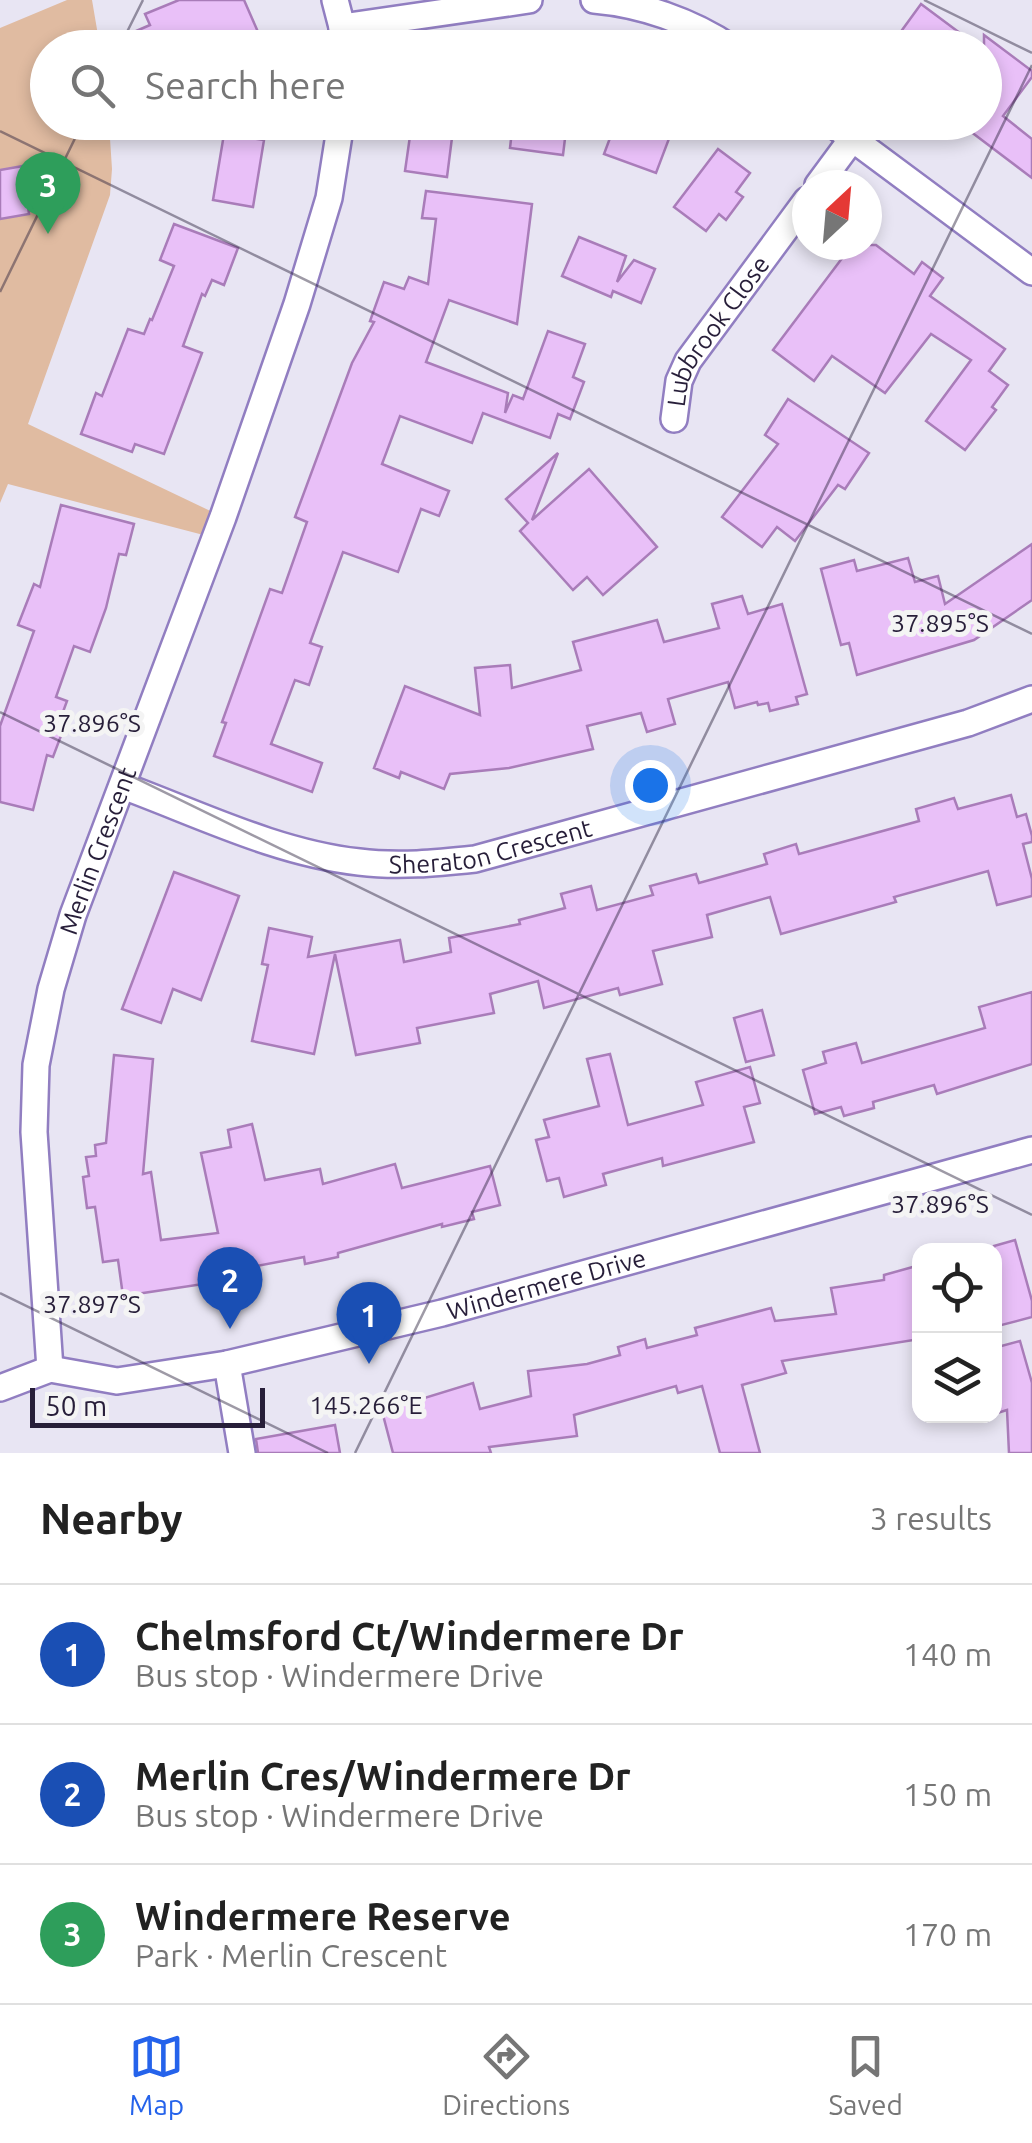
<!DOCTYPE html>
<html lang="en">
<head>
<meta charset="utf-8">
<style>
	:root { --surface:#fff; --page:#f2f2f2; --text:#222; --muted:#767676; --line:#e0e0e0; --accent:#2563eb }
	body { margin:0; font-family:Ubuntu,sans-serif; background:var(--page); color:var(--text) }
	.controls { position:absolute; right:30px; bottom:30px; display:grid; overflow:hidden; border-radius:20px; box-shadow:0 5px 15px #0003 }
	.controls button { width:90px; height:90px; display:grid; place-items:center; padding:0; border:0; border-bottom:2px solid var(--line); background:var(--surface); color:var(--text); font:50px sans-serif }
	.compass { position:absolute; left:792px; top:170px; width:90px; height:90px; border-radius:50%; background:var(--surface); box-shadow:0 5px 15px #0003; rotate:26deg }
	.scale { position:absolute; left:30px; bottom:25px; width:235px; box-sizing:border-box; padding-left:10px; border:5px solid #271e39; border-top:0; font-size:28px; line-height:35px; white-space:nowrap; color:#271e39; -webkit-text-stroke:8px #f4f4f4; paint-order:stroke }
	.you { position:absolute; left:650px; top:785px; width:35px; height:35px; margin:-25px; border:8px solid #fff; border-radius:50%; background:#1a73e8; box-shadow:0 0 0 15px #1a73e833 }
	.badge { display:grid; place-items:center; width:65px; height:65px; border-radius:50%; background:var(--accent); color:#fff; font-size:32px; font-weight:700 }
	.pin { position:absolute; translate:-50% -82px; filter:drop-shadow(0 2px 5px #0008) }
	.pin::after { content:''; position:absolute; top:52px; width:35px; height:30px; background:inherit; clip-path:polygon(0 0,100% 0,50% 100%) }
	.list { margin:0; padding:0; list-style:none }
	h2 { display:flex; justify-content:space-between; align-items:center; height:130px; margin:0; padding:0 40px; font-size:42px }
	h2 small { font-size:32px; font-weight:400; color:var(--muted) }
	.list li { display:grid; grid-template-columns:65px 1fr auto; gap:30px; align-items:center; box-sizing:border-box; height:140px; padding:0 40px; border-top:2px solid var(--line) }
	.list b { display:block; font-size:38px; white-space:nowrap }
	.list p { margin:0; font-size:32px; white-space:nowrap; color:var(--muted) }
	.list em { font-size:32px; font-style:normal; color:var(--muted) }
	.icon { flex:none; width:55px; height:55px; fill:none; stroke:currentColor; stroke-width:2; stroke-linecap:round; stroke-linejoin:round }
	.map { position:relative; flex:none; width:1032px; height:1453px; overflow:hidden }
	.search { position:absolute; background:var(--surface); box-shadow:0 5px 15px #0003; left:30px; right:30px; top:30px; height:110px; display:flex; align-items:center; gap:25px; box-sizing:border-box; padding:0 35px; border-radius:55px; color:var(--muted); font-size:38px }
	.sheet { height:550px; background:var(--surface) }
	nav { display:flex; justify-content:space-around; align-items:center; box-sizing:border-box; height:140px; border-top:2px solid var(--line); background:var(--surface); font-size:28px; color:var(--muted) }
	nav a { display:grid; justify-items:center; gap:5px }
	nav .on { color:var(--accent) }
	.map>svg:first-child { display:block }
	.green { fill:#e0bba1 }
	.building { fill:#e9c0f8; stroke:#a97cb9; stroke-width:2.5 }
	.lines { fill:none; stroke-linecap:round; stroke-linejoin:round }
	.minor-casing { stroke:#917ec1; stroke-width:30 }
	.minor { stroke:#fff; stroke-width:25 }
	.ticks { fill:none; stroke:#271e39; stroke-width:2.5; stroke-opacity:0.45 }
	.labels { text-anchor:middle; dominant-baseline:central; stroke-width:10; stroke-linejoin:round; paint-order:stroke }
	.street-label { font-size:25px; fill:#271e39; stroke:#f4f4f4 }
	.ticks-label { font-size:25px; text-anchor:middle; fill:#271e39; stroke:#f4f4f4; stroke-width:10; stroke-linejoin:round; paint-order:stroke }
</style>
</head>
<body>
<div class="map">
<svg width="1032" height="1453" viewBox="0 0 1032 1453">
	<rect width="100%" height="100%" fill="#e8e5f3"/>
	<polygon class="green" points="67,0 92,0 100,47 48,48 48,122 109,123 112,169 110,195 28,424 223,517 215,538 8,484 0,503 0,28"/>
	<g class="building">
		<polygon points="179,0 244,0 265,48 97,48 150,25 145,14"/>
		<polygon points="921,4 980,48 912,48 897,37"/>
		<polygon points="984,35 1032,71 1032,77 1003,116 1032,139 1032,178 958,122 984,122"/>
		<polygon points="412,122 454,122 447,177 405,171"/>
		<polygon points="513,122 567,122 563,155 510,148"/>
		<polygon points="616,122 670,122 665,134 670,136 656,173 604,154"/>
		<polygon points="224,134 264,140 253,207 213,200"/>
		<polygon points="718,149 750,173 736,192 743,197 726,220 719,214 706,231 674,207"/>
		<polygon points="23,166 29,214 0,219 0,170"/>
		<polygon points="426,191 532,204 517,324 449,300 426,362 508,393 505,413 513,395 523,399 548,331 585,344 573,377 584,382 570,419 558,414 550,438 483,413 472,443 400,416 382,464 449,491 439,516 421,509 398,572 343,552 310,643 322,647 309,685 295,680 271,744 322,763 312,792 214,756 226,723 222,722 270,589 282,593 307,522 295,517 352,363 374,322 370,321 384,282 404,289 409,277 428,284 436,219 422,218"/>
		<polygon points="174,224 238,248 224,285 212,280 205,296 202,294 183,346 202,353 164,454 135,444 132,452 81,434 96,393 102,396 128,329 144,334 150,319 152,320 174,266 160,260"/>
		<polygon points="579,237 626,256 617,282 634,260 655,269 641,303 613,291 611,297 562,276"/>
		<polygon points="852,245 876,245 914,274 922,262 943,278 930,296 1005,349 989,371 1008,385 992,407 996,410 965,450 926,421 971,360 931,334 885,393 832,356 814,381 773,350"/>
		<polygon points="788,399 869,453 845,489 838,485 795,541 777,527 762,547 722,517 778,444 765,435"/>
		<polygon points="558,453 532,520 589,469 657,547 603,595 587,577 573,590 520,531 528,523 506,499"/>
		<polygon points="61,505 134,524 126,555 119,554 106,608 90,652 74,646 56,697 67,701 56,731 62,733 53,757 47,755 33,810 0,802 0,726 34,631 18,625 34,584 40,587"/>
		<polygon points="1032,544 1032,600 974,640 857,675 849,643 841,645 821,569 854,560 857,571 908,558 915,582 938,576 945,604"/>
		<polygon points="742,596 748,614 782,604 807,694 796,697 798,704 770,711 768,703 758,705 757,702 735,708 728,682 668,699 675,724 647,732 641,713 587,726 593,749 509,768 450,774 444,789 401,772 399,778 374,768 405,686 480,715 475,668 510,665 512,688 581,670 573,642 657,620 664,642 719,628 712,604"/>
		<polygon points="1011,795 1017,817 1026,814 1032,836 1032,842 1023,844 1032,879 1032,896 997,905 988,871 894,897 896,902 781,934 770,897 707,915 712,937 653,951 662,984 620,995 618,988 544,1008 538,981 490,994 494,1013 417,1028 420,1043 356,1055 335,954 314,1054 252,1041 268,965 262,964 269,928 312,937 308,957 400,940 404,962 451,952 449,938 520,924 519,920 565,908 561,894 591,886 597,910 653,895 650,886 696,874 699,883 767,864 764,854 796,844 799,854 919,821 916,809 954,798 958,809"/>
		<polygon points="174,872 239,896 201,1000 173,989 161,1023 122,1009"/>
		<polygon points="1032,992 1032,1064 937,1094 934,1085 873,1102 874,1108 844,1116 841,1107 815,1114 803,1070 826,1063 823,1052 856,1043 862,1063 985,1028 979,1007"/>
		<polygon points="762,1010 774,1055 746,1062 734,1018"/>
		<polygon points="610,1054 628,1125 703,1105 696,1082 750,1067 760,1103 744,1107 754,1142 663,1166 662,1158 603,1174 606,1185 564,1197 559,1178 547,1181 536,1140 549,1137 544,1120 599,1106 587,1059"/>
		<polygon points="114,1055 153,1059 143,1174 151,1172 161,1240 218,1233 201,1153 231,1147 228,1130 252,1124 265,1180 320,1169 323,1184 395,1164 402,1188 490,1166 500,1205 472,1212 474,1219 442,1227 442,1224 338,1253 338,1257 305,1264 304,1257 209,1275 210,1283 123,1296 118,1260 103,1262 95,1207 87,1208 83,1177 89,1176 86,1157 96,1156 95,1145 106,1143"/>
		<polygon points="1015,1240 1032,1301 1032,1317 994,1327 994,1246"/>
		<polygon points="920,1265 920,1339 782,1361 786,1373 742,1385 760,1453 720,1453 702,1386 678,1393 676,1386 574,1415 577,1436 489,1447 491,1453 393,1453 382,1411 473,1383 480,1409 531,1396 528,1371 587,1364 620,1355 618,1347 645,1339 647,1348 697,1335 695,1328 771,1308 775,1321 836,1314 831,1288 884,1280 884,1275"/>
		<polygon points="1020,1341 1032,1383 1032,1453 1009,1453 1007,1410 994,1414 994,1348"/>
		<polygon points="335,1425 340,1453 258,1453 256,1439"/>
	</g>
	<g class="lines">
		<defs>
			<g id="minor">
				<polyline points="335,0 342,27 342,48"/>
				<path d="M594 0C641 4 691 21 731 48"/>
				<polyline points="342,27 529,0"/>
				<polyline points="830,122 1032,272"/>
				<polyline points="818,185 852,139"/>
				<path id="s1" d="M674 419 679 381 688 361 807 200"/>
				<path id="s2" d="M123 786C199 814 277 853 359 862 398 867 437 863 475 859L968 723 1032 699"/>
				<polyline points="227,1364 242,1453"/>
				<path id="s3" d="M50 1369 34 1132 36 1065 51 989 73 915 223 517 297 304 329 198 341 122"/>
				<path id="s4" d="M0 1388 50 1369 117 1381 227 1364 442 1313 1032 1150"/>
			</g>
		</defs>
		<use href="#minor" class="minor-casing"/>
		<use href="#minor" class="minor"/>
	</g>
	<path class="ticks" d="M924 0 1032 53M119 48 143 0M0 131 1032 634M0 292 83 122M0 712 1032 1215M0 1293 328 1453M355 1453 1032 65"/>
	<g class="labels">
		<g class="street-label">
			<text stroke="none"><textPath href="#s1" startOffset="100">Lubbrook Close</textPath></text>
			<text stroke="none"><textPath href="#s2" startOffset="382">Sheraton Crescent</textPath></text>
			<text stroke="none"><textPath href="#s3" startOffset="528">Merlin Crescent</textPath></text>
			<text stroke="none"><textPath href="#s4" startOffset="562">Windermere Drive</textPath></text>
		</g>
	</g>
	<g class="ticks-label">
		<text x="940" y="632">37.895°S</text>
		<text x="92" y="732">37.896°S</text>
		<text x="940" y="1213">37.896°S</text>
		<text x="92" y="1313">37.897°S</text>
		<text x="366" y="1414">145.266°E</text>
	</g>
</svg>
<div class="controls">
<button><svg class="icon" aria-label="locate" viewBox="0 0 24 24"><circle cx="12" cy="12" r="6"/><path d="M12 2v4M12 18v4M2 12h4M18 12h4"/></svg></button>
<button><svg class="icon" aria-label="layers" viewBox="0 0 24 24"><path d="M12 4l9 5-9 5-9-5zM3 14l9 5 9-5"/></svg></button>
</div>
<svg class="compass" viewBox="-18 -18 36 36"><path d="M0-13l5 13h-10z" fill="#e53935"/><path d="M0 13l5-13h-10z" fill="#767676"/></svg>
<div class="scale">50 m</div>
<div class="you"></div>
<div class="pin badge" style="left:369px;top:1364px;background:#1a4fb4">1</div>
<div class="pin badge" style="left:230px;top:1329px;background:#1a4fb4">2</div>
<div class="pin badge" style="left:48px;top:234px;background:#2e9e5b">3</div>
<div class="search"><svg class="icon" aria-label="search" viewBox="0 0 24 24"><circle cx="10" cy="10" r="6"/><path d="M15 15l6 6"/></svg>Search here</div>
</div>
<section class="sheet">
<h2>Nearby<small>3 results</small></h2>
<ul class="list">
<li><span class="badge" style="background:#1a4fb4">1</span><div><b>Chelmsford Ct/Windermere Dr</b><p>Bus stop · Windermere Drive</p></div><em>140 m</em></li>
<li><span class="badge" style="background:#1a4fb4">2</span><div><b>Merlin Cres/Windermere Dr</b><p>Bus stop · Windermere Drive</p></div><em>150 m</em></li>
<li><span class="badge" style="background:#2e9e5b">3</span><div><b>Windermere Reserve</b><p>Park · Merlin Crescent</p></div><em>170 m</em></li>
</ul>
</section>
<nav>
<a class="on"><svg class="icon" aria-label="map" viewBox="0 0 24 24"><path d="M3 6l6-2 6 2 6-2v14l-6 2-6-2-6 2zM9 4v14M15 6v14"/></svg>Map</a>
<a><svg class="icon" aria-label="directions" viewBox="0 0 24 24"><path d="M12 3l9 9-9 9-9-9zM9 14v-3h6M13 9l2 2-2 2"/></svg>Directions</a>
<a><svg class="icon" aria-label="saved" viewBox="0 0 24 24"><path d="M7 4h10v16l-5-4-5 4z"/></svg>Saved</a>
</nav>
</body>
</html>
